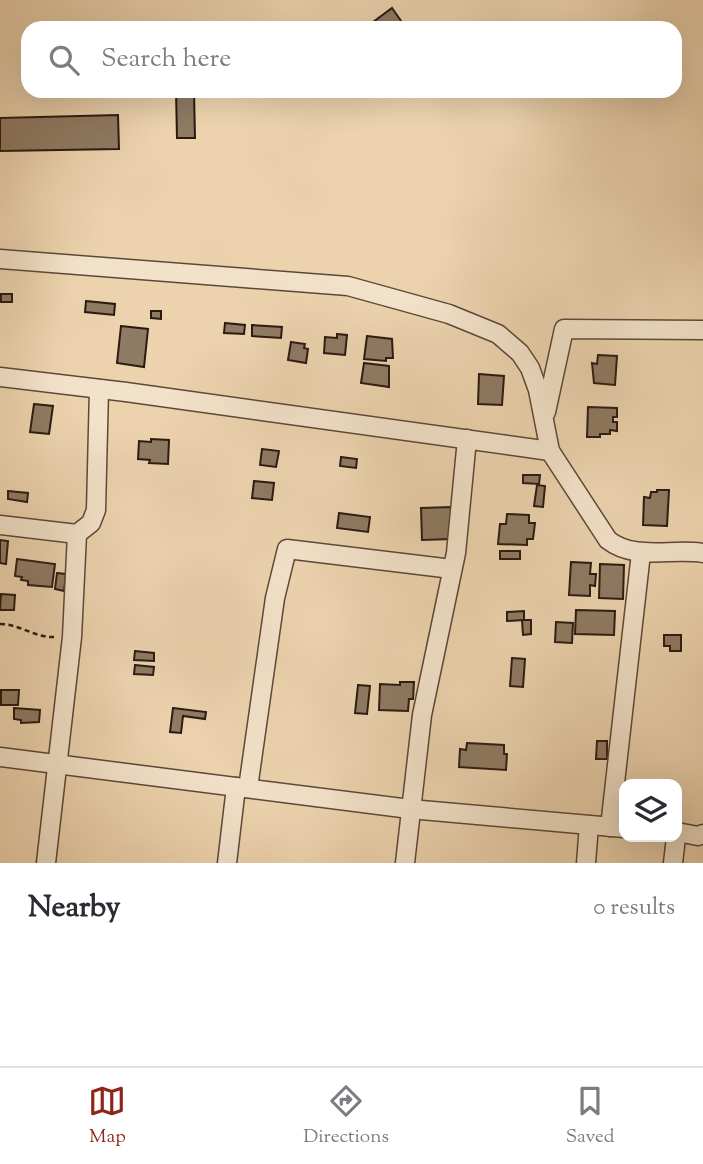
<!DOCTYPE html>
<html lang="en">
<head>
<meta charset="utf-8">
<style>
	:root { --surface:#fff; --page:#f7f7f7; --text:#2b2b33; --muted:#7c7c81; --line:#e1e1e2; --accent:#8f2418 }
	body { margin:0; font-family:"Sorts Mill Goudy",serif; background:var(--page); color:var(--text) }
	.controls { position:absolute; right:21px; bottom:21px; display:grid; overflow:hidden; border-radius:14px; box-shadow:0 7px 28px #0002 }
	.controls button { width:63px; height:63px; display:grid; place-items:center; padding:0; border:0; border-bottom:2px solid var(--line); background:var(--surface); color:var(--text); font:35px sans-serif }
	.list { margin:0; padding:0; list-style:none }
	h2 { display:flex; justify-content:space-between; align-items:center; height:91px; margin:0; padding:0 28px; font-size:30px }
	h2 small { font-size:23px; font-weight:400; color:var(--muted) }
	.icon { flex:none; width:38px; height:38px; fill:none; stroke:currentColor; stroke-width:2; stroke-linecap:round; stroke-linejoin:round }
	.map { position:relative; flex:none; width:703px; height:863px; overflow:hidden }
	.search { position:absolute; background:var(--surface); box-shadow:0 7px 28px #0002; left:21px; right:21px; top:21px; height:77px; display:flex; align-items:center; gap:18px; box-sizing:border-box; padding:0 24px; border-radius:21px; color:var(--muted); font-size:26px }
	.sheet { height:203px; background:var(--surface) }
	nav { display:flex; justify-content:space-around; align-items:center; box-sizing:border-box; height:98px; border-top:2px solid var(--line); background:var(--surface); font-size:19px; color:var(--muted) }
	nav a { display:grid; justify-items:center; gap:4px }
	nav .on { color:var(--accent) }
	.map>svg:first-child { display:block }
	.building { fill:#8f7a63; stroke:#2b1a12; stroke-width:2 }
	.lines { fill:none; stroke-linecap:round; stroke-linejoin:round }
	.minor-casing { stroke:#5b4839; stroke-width:21 }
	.path { stroke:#2b1a12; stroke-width:2.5; stroke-dasharray:5 3.5; stroke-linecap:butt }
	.minor { stroke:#f3e2ca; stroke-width:18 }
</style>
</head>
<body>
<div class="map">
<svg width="703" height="863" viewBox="0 0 703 863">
	<rect width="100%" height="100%" fill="#ecd3ae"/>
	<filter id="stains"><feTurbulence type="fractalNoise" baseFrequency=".00286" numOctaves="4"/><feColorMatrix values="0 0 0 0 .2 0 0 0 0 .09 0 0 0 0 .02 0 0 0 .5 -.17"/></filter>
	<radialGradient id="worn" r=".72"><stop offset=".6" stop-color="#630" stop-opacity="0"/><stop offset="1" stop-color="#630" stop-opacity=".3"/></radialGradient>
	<g class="building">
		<polygon points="392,8 406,28 365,28"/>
		<polygon points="176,91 203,91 194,92 195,138 177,138"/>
		<polygon points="118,115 119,149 0,151 0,118"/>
		<rect x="1" y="294" width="11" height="8"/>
		<polygon points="86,301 115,304 114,315 85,312"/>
		<polygon points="151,311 161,311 161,319 151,318"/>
		<polygon points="225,323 245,325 244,334 224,333"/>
		<polygon points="252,325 282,327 281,338 252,336"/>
		<polygon points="121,326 148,329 144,367 117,363"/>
		<polygon points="337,334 347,335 345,355 324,353 325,337 337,338"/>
		<polygon points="367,336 392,339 393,358 386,358 386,361 364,359"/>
		<polygon points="291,342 305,344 304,348 308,349 306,363 288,360"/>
		<polygon points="598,355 617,356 615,385 594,383 592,363 597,364"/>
		<polygon points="364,363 389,366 389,387 361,383"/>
		<polygon points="479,374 504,376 502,405 478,404"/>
		<polygon points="34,404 53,406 49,434 30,432"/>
		<polygon points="588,407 617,408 617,417 613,417 613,422 617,422 617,431 610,430 610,434 600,434 600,437 587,437"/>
		<polygon points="151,439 169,440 168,464 149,463 150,460 138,459 139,441 151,442"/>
		<polygon points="262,449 279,451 276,467 260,465"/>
		<polygon points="341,457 357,459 356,468 340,466"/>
		<polygon points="523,475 540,475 539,484 523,483"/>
		<polygon points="254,481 274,483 272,500 252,498"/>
		<polygon points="537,485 545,486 543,507 534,506"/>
		<polygon points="657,490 669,490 667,526 643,525 644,497 650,498 651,492 657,492"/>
		<polygon points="8,491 28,493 27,502 8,499"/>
		<polygon points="451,507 452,539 422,540 421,508"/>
		<polygon points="339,513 370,517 368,532 337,528"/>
		<polygon points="507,514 529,515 529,523 535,523 533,539 527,539 527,545 498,544 500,524 506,524"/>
		<polygon points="0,540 8,541 6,564 0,563"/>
		<rect x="500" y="551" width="20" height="8"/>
		<polygon points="17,559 55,564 52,587 28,585 28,581 21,580 22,577 15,576"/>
		<polygon points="571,562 591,563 590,574 596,574 595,586 590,585 590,596 569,595"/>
		<polygon points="600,564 624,565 623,599 599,598"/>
		<polygon points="57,573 66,574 64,591 55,589"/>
		<polygon points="1,594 15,595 14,610 0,610"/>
		<polygon points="576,610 615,611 614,635 575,634"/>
		<polygon points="524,611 524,620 507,621 507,612"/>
		<polygon points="522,620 531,620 531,634 523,635"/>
		<polygon points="556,622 573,623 572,643 555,642"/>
		<polygon points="664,635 681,635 681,651 670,651 670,646 664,646"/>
		<polygon points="135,651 154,653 154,661 134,660"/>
		<polygon points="512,658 525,659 523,687 510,686"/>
		<polygon points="135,665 154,667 153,675 134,674"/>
		<polygon points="400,682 414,682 413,699 409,699 408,711 379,710 380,684 400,685"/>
		<polygon points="358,685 370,686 367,714 355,713"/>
		<polygon points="1,690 19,690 18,705 1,705"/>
		<polygon points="14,708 40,710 39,722 21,723 21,720 14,719"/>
		<polygon points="173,708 206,712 205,719 183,716 181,733 170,732"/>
		<polygon points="597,741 607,741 607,759 596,759"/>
		<polygon points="467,743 504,745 504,754 507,754 506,770 459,767 460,749 466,750"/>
	</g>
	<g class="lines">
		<defs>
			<g id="minor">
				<path d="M0 259 348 286 449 314 498 334 520 353 530 368 538 390 550 451 608 540C635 561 671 548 703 553"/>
				<polyline points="0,377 126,392 550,451"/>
				<polyline points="546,412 564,329 703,330"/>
				<polyline points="0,525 77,534"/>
				<polyline points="0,757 410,809 624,828"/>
				<polyline points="248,788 275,598 287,549 452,569"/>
				<polyline points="610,827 641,553"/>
				<polyline points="677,832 698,836 703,834"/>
				<polyline points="46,863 72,637 77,534 91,523 96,510 99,389"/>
				<polyline points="227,863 236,787"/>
				<polyline points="405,863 422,715 456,553 467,439"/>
				<polyline points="586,863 589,825"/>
				<polyline points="673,863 676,837"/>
			</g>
		</defs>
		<use href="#minor" class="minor-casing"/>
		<path class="path" d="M0 624C19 624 36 638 54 637"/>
		<use href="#minor" class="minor"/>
	</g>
	<rect width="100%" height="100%" filter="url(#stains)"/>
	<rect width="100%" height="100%" fill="url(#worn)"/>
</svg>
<div class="controls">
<button><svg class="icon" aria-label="layers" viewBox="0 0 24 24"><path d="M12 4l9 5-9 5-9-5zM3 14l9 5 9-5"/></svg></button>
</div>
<div class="search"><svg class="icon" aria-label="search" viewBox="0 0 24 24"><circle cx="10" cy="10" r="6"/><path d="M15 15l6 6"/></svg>Search here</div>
</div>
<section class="sheet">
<h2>Nearby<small>0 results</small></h2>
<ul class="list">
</ul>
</section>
<nav>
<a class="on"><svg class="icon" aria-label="map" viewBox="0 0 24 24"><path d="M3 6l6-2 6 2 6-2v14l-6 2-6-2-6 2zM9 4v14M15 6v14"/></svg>Map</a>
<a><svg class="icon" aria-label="directions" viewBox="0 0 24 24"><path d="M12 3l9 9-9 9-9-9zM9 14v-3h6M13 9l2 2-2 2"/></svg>Directions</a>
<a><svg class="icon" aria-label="saved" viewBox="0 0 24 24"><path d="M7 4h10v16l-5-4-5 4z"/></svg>Saved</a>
</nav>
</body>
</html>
